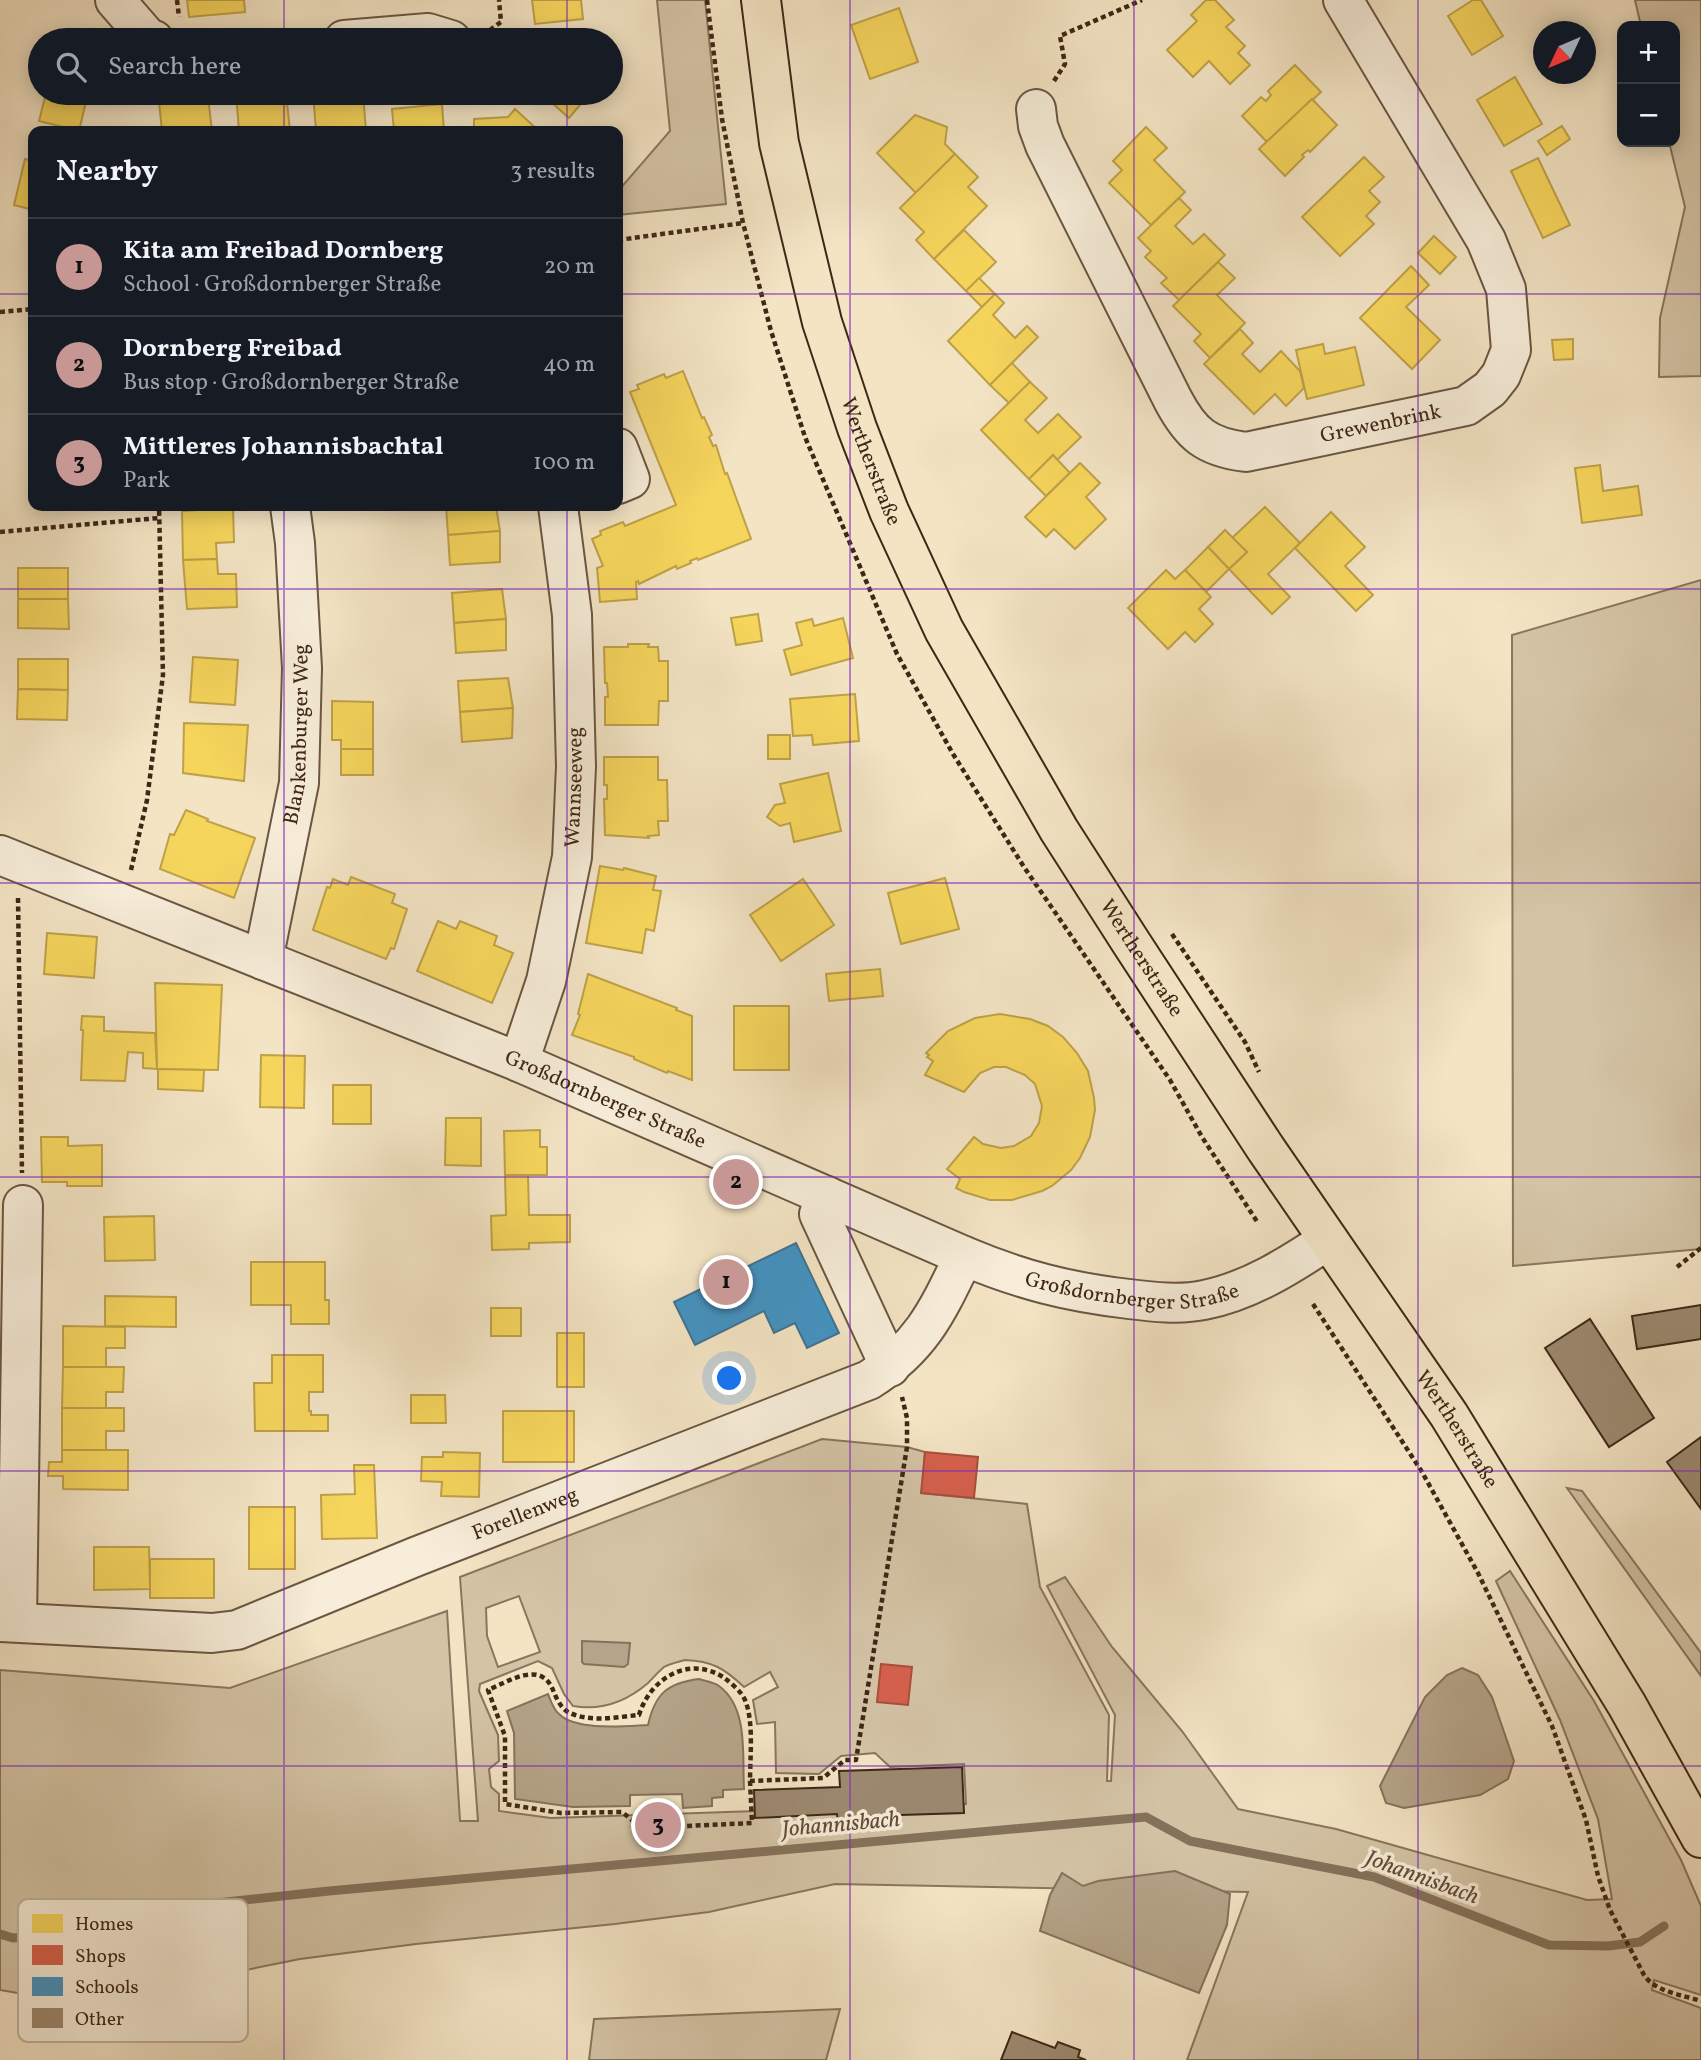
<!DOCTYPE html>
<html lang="en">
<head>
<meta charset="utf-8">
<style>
	:root { --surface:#171b24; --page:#242831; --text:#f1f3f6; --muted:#9ea1a6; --line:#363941; --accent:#c59692 }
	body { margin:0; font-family:Vollkorn,serif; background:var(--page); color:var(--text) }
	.controls { position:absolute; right:21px; top:21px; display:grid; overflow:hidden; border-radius:14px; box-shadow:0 4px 18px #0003 }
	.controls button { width:63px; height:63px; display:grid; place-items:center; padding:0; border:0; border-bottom:2px solid var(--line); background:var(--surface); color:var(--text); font:35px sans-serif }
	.compass { position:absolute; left:1533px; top:21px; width:63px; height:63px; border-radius:50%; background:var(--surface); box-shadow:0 4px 18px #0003; rotate:226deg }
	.you { position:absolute; left:730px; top:1379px; width:24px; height:24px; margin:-18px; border:5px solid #fff; border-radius:50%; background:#1a73e8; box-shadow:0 0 0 10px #1a73e833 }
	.badge { display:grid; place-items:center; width:46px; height:46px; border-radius:50%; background:var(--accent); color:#111; font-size:23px; font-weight:700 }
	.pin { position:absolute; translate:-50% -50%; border:4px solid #fff; box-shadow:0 2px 7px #0006 }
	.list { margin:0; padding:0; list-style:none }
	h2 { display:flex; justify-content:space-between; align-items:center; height:91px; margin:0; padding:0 28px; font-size:30px }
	h2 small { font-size:23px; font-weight:400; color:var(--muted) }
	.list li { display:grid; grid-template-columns:46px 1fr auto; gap:21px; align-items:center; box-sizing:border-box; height:98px; padding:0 28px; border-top:2px solid var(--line) }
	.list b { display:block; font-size:26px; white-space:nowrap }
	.list p { margin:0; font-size:23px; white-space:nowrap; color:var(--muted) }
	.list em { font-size:23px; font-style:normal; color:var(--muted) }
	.icon { flex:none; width:38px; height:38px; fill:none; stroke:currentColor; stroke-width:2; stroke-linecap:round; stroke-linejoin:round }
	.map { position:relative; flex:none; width:1701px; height:2060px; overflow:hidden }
	.search { position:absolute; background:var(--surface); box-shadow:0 4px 18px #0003; left:28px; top:28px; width:595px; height:77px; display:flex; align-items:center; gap:18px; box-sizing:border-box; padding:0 24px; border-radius:38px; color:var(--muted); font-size:26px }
	.panel { position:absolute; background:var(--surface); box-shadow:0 4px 18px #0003; left:28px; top:126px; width:595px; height:385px; border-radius:14px }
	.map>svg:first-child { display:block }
	.green { fill:#d4c4a6; stroke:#89765e; stroke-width:2; fill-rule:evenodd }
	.water { fill:#b5a489; stroke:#85725b; stroke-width:2 }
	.homes { fill:#f6d55c; stroke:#bfa147; stroke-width:2 }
	.shops { fill:#d6604d; stroke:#a84f3c; stroke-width:2 }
	.schools { fill:#4393c3; stroke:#42738f; stroke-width:2 }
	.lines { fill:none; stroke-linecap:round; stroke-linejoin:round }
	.stream { stroke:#85725b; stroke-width:9 }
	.building { fill:#9c8970; stroke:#3e2716; stroke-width:2 }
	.minor-casing { stroke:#6b5642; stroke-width:42 }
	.major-casing { stroke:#3e2716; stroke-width:42 }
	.path { stroke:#3e2716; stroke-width:4.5; stroke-dasharray:5 3.5; stroke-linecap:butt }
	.minor { stroke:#f7edd9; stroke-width:38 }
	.major { stroke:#f3e4c4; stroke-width:38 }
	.grid { fill:none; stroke:#7b2cbf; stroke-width:2; stroke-opacity:0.55 }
	.labels { text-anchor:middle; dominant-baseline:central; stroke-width:7; stroke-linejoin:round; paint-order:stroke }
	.street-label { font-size:21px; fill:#3e2716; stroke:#f7edd9 }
	.water-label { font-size:23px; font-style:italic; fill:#624c38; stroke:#f7edd9 }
	.key { fill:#f7edd9; stroke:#c0b29e; stroke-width:2 }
	.key-label { font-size:19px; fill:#3e2716 }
</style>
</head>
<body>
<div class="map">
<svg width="1701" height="2060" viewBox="0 0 1701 2060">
	<rect width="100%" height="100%" fill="#f3e4c4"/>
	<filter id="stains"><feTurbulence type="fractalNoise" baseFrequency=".00286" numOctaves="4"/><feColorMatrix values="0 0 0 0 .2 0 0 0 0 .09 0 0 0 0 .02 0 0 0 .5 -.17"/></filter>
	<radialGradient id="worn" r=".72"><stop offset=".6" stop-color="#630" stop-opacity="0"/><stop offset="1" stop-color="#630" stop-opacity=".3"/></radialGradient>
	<g class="green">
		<polygon points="657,0 705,0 726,204 618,215 618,191 670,131"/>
		<polygon points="1635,0 1701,0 1701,376 1659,377 1660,318 1685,207 1669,142 1675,142 1675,26 1641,26"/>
		<polygon points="1701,580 1701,1249 1513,1266 1512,635"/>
		<path d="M822 1439 907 1447 925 1452 922 1493 1027 1504 1040 1587 1109 1715 1107 1781H1111L1115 1715 1047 1586 1065 1577 1112 1647 1182 1731 1238 1809 1336 1829 1587 1900 1612 1899 1598 1819 1560 1720 1496 1581 1510 1571 1594 1701 1681 1860 1701 1906V1995L1654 1980 1652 1990 1701 2008V2060H1187L1248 1892 835 1884 709 1912 615 1924 416 1944 300 1959 172 1985 47 1998 0 1990V1670L230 1688 447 1611 460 1821H478L460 1577ZM519 1596 540 1652 498 1667 487 1636 486 1608ZM685 1660C712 1661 724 1668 744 1687L770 1672 778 1687 753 1700 757 1724 775 1722 776 1773 819 1774 841 1756 875 1753 890 1767 964 1764 966 1804 551 1818 499 1811V1794L491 1787 489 1769 499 1761 498 1735 479 1691 480 1684 538 1661 552 1668 564 1694 573 1706C602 1711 626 1702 648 1683 653 1678 658 1672 664 1667 669 1664 678 1662 685 1660Z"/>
		<polygon points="1567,1488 1582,1491 1701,1653 1701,1676"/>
		<polygon points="840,2009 826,2060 589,2060 594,2019"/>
	</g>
	<g class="water">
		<polygon points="582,1641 630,1643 628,1664 624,1667 584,1664 582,1662"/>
		<polygon points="1462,1668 1478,1675 1492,1697 1514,1761 1508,1779 1480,1795 1404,1808 1386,1803 1380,1786 1425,1697 1447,1675"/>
		<path d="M699 1679C705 1681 714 1682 719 1686 749 1708 742 1756 744 1789L723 1790V1797L712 1798V1806L683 1808 682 1794 630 1795V1806L573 1807 515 1799 514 1733 507 1711 548 1694C551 1701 553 1709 559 1714 576 1731 625 1726 648 1725 655 1694 667 1683 699 1679Z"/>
		<polygon points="1175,1871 1230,1894 1227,1925 1199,1993 1040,1931 1050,1895 1062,1873 1083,1886 1098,1881"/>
	</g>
	<g class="homes">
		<polygon points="187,0 244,0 245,12 189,17"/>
		<polygon points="532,0 581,0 583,19 535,24"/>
		<polygon points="1206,0 1215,0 1234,20 1226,27 1245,46 1238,53 1250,65 1230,84 1209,61 1193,77 1167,50 1197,21 1191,15"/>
		<polygon points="1473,0 1481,0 1503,36 1472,55 1448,16"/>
		<polygon points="899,8 918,62 870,79 851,25"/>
		<polygon points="1295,65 1321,92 1267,142 1242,116 1261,97 1266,101 1271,95 1268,91"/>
		<polygon points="1515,77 1542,124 1504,146 1477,100"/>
		<polygon points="46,93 88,93 79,131 39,121"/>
		<polygon points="236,93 286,93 290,131 239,131"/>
		<polygon points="313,93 363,93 366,131 316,131"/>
		<polygon points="541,93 590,93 569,118"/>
		<polygon points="208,97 212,131 162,131 159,102"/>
		<polygon points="1312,99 1337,125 1310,152 1308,150 1302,155 1304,157 1285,176 1259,149"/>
		<polygon points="442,104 444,131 394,131 392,109"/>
		<polygon points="515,109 538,130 474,131 474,119 508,117"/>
		<polygon points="915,115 947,127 945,144 955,154 916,193 877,153"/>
		<polygon points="1562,126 1570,139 1547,155 1538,141"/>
		<polygon points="1146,127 1167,148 1154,160 1185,192 1151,225 1109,183 1122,170 1113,161"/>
		<polygon points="955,154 978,177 968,187 987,206 934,259 916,240 924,232 900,208"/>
		<polygon points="1364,157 1384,177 1369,191 1380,202 1366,216 1374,224 1340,256 1302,217"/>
		<polygon points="1538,158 1570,225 1543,238 1511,171"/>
		<polygon points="25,159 33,161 33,210 14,205"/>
		<polygon points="1179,198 1191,210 1175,226 1193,244 1204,234 1225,255 1179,300 1161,283 1167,278 1145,257 1151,251 1138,238"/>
		<polygon points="964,230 996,262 966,291 934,259"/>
		<polygon points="1434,236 1456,257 1440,274 1418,253"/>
		<polygon points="1218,262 1235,278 1217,295 1245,323 1210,358 1194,341 1201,334 1173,306"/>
		<polygon points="1411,266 1429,285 1406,307 1440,340 1412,369 1360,318"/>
		<polygon points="979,278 995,294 982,307 966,291"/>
		<polygon points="995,294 1004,303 993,315 1015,338 1027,326 1038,337 990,385 948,341"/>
		<polygon points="1240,329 1253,343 1242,354 1260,372 1281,351 1300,371 1304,388 1286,406 1275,394 1254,414 1204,364"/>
		<polygon points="1573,339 1573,359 1554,360 1552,340"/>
		<polygon points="1323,344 1325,354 1355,347 1364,385 1307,399 1296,350"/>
		<polygon points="1012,363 1030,382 1009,403 990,385"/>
		<polygon points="683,371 702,418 704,417 712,435 709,437 713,446 716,445 725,474 727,473 751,539 698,560 697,558 690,561 691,563 677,569 676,566 639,584 638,581 636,582 637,599 600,602 597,568 603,566 592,539 601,535 600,531 623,522 625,526 676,505 630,392 639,389 637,385 664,374 666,378"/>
		<polygon points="1030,382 1047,398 1025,420 1038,433 1058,414 1081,437 1057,460 1053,455 1029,479 981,430"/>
		<polygon points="1053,455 1070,473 1046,496 1029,479"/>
		<polygon points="1080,463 1100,483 1086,497 1106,519 1075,549 1054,529 1046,537 1025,517"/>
		<polygon points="1600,465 1603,491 1638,486 1642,515 1582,523 1575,468"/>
		<polygon points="446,506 496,506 500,531 448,535"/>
		<polygon points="1265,507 1300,543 1268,574 1290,597 1272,614 1229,569 1247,552 1232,538"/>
		<polygon points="233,508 234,542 216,543 217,559 183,560 182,511"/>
		<polygon points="1331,512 1365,547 1345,566 1373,595 1356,611 1295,548"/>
		<polygon points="1225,530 1247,552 1229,569 1208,547"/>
		<polygon points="500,531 500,562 450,565 448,535"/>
		<polygon points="1208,547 1229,569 1206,592 1185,570"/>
		<polygon points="217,559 218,574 236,574 237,607 187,609 183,560"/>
		<rect x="18" y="568" width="50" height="31"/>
		<polygon points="1166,570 1175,579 1185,570 1211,597 1199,609 1213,624 1195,642 1185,632 1168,649 1128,608"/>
		<polygon points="502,589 506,619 454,623 452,593"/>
		<polygon points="18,599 68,599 69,629 18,628"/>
		<polygon points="758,614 762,641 736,645 731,618"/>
		<polygon points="843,618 853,658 791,675 784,650 802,645 796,623 812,619 814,626"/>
		<polygon points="506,619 506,650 456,653 454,623"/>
		<polygon points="628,644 649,644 648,647 658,647 659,661 668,661 668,701 659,701 658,725 605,725 605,697 608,697 607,683 605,683 604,647 628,647"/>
		<polygon points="193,657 238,660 235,705 190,702"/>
		<polygon points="18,659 68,659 68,690 18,689"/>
		<polygon points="508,678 513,708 460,712 458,681"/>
		<polygon points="18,689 68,690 67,720 17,719"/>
		<polygon points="855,694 859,741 813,745 812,735 793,736 790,699"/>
		<polygon points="332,701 373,702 373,749 341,749 341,740 332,740"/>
		<polygon points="513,708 512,738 462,742 460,712"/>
		<polygon points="184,723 248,725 244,781 183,773"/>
		<rect x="768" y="735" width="22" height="24"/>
		<rect x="341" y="749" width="32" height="26"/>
		<polygon points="604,757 658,757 658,780 667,780 668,821 658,821 659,835 648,836 649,838 605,835 604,799 607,799 607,785 604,785"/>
		<polygon points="828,773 841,831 794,842 790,823 780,826 767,817 775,805 785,803 780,784"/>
		<polygon points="186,810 208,819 207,821 255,838 234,898 160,869 170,834 174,835"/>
		<polygon points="600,866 623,870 624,868 656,876 653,890 661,891 654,931 646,929 642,953 586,943"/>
		<polygon points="351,877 395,894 392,903 407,909 394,949 391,948 386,959 313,930 327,887 330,888 333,879 348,885"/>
		<polygon points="945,878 959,929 901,944 888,893"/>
		<polygon points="803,879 834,925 781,961 750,915"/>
		<polygon points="438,921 456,929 460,921 497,936 494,945 513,953 492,1003 417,971"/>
		<polygon points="47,933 97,937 94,978 44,974"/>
		<polygon points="880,969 883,996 829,1001 826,974"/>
		<polygon points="588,974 677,1008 676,1010 692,1016 692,1080 668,1071 667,1073 634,1059 634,1057 572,1035 580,1015 578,1014"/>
		<polygon points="155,983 222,985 218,1070 157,1069"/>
		<rect x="734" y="1006" width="55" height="64"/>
		<polygon points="1000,1014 1030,1019 1048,1026 1063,1037 1077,1053 1088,1071 1094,1098 1095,1110 1090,1137 1080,1158 1071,1170 1052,1186 1042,1191 1012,1200 990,1200 964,1192 956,1188 960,1179 947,1169 974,1137 983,1144 1001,1148 1014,1146 1031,1136 1039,1123 1042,1106 1035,1084 1025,1075 1006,1067 994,1067 980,1073 964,1092 925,1075 933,1061 927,1057 929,1055 926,1053 948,1031 975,1018"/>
		<polygon points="82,1016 104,1017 104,1031 155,1033 157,1069 143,1068 143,1053 128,1052 125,1081 81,1080 83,1030 81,1030"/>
		<polygon points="261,1055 305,1056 304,1108 260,1107"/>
		<polygon points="158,1069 204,1070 203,1091 158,1089"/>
		<rect x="333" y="1085" width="38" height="39"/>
		<polygon points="446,1118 481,1118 481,1166 445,1165"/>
		<polygon points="540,1130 540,1147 547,1147 547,1175 505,1175 504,1131"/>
		<polygon points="41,1137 68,1137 68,1146 102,1145 102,1186 67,1186 67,1182 42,1182"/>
		<polygon points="505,1175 528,1175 529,1215 570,1215 570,1242 529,1243 529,1249 492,1250 491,1216 506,1215"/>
		<polygon points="154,1216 155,1260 105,1261 104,1217"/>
		<polygon points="251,1262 325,1262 325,1300 329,1300 329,1324 291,1324 291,1305 251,1305"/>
		<polygon points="105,1296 176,1297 176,1327 105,1326"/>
		<rect x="491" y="1308" width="30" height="28"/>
		<polygon points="63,1326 125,1327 125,1348 106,1348 106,1367 63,1367"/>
		<rect x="557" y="1333" width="27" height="54"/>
		<polygon points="272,1355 323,1355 323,1392 309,1392 309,1411 311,1411 311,1415 328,1415 328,1431 255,1431 254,1383 272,1383"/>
		<polygon points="63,1367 124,1367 123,1392 106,1392 106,1408 62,1408"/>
		<polygon points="411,1395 445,1395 446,1423 411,1423"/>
		<polygon points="62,1408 124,1408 124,1431 106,1431 106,1450 62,1450"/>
		<rect x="503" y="1411" width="71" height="51"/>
		<polygon points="62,1450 128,1450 128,1490 63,1489 63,1476 48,1476 49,1462 62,1462"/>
		<polygon points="443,1452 480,1453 479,1497 441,1496 442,1482 421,1481 422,1457 443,1457"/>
		<polygon points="354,1465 374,1465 377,1538 322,1539 321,1495 355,1494"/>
		<rect x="249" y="1507" width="46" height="62"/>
		<polygon points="94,1547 149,1547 150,1589 94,1590"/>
		<rect x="150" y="1559" width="64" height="39"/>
	</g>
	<g class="shops">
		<polygon points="925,1452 978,1457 974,1498 921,1493"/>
		<polygon points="881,1664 912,1667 908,1705 877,1702"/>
	</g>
	<polygon class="schools" points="796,1243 839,1333 807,1348 795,1323 774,1333 764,1311 695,1345 674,1302"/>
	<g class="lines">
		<polyline class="stream" points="0,1934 13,1938 124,1927 189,1906 329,1891 1146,1817 1190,1841 1374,1877 1549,1945 1608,1946 1640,1942 1664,1926"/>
	</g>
	<g class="building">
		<polygon points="1701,1305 1701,1339 1637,1349 1632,1316"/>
		<polygon points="1590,1319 1654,1418 1609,1447 1545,1348"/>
		<polygon points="1701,1437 1701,1509 1667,1462"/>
		<polygon points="962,1767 964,1813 869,1816 869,1821 838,1823 837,1814 755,1818 754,1790 840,1787 839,1771"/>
		<polygon points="1012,2032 1055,2048 1058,2042 1080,2050 1078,2057 1086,2060 1001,2060"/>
	</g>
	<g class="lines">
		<defs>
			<g id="minor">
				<polyline points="115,0 148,38 154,40"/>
				<polyline points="344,40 428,33 451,40"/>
				<path id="s1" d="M1036 109 1038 126 1045 145 1173 400C1191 434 1206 447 1246 452L1466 406 1490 389 1501 375 1511 350 1506 289 1486 240 1343 0"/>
				<polyline points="618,448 630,479 618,484"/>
				<path id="s2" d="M0 855 519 1062 964 1256C1021 1280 1068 1292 1129 1299 1153 1302 1180 1305 1204 1300 1250 1291 1290 1265 1328 1240"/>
				<path id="s3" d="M263 960 299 783 302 668 295 543 290 506"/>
				<path id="s4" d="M519 1062 546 981 572 857 576 766 572 615 558 506"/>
				<polyline points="827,1196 819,1214 890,1367"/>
				<path id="s5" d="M0 1622 212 1633 237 1630 415 1557 869 1380C922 1347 938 1310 964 1256"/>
				<polyline points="17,1622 23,1205"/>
			</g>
			<g id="major">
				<path id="s6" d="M761 0 779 143 822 322 857 428 889 511 944 630 1059 830 1132 944 1266 1149 1449 1415 1627 1705 1701 1838"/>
			</g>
		</defs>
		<use href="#minor" class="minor-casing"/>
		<use href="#major" class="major-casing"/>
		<g class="path">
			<polyline points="177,0 179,17"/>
			<polyline points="707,0 722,119 743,223 771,331 805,437 897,654 953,754 1024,867 1170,1080 1202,1137 1258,1223"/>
			<polyline points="483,35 501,22 499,0"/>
			<polyline points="1054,81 1065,64 1060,36 1142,0"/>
			<polyline points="618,240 743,223"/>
			<polyline points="0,312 33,309"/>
			<polyline points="0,532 159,518"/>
			<polyline points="131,870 147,800 163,675 159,506"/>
			<polyline points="18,898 22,1173"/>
			<polyline points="1172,934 1245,1042 1259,1072"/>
			<polyline points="1677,1267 1701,1248"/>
			<path d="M1313 1304 1422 1472 1478 1573 1552 1726 1586 1820 1598 1876 1610 1910 1644 1975C1655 1992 1683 1995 1701 2001"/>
			<path d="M750 1781 752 1823 642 1828 622 1812 561 1813 505 1804V1736L488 1690C509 1681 541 1660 553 1690 556 1698 561 1708 568 1712 589 1723 617 1717 639 1715 650 1679 688 1655 723 1677 731 1683 741 1691 745 1700 754 1721 750 1758 750 1781L823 1778 845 1760H856L907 1447V1418L902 1397"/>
		</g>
		<use href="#minor" class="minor"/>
		<use href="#major" class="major"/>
	</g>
	<path class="grid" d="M284 0V40M567 0V40M850 0V2060M1134 0V2060M1418 0V2060M284 93V131M567 93V131M0 294H33M618 294H1701M284 506V2060M567 506V2060M0 589H1701M0 883H1701M0 1177H1701M0 1471H1701M0 1766H1701"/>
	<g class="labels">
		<g class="street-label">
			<text stroke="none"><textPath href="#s1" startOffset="555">Grewenbrink</textPath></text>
			<text stroke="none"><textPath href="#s6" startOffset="476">Wertherstraße</textPath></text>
			<text stroke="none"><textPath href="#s3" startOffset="229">Blankenburger Weg</textPath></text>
			<text stroke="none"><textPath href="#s4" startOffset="282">Wannseeweg</textPath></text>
			<text stroke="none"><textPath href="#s6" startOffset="1043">Wertherstraße</textPath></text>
			<text stroke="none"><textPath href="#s2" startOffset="653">Großdornberger Straße</textPath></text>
			<text stroke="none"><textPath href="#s2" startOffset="1218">Großdornberger Straße</textPath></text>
			<text stroke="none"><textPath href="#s6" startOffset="1610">Wertherstraße</textPath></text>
			<text stroke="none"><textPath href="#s5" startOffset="548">Forellenweg</textPath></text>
		</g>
		<g class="water-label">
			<text transform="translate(841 1825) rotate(-5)">Johannisbach</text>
			<text transform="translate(1422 1878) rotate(20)">Johannisbach</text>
		</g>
	</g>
	<rect x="18" y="1899" width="230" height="143" rx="10" class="key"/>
	<rect x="32" y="1914" width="31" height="19" fill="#f6d55c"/>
	<rect x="32" y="1945" width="31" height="20" fill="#d6604d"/>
	<rect x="32" y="1977" width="31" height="19" fill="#4393c3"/>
	<rect x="32" y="2008" width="31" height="20" fill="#9c8970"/>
	<g class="key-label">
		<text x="75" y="1930">Homes</text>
		<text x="75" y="1962">Shops</text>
		<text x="75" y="1993">Schools</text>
		<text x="75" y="2025">Other</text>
	</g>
	<rect width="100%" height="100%" filter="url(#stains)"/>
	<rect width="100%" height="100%" fill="url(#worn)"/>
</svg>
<div class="controls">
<button>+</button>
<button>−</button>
</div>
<svg class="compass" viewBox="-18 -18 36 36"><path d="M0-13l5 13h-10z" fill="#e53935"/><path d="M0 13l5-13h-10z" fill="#9ea1a6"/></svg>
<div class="you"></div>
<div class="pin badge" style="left:726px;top:1282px">1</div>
<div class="pin badge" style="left:736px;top:1182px">2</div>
<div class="pin badge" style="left:658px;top:1825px">3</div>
<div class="search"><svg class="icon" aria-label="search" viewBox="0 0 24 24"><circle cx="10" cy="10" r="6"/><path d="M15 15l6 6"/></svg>Search here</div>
<section class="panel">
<h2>Nearby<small>3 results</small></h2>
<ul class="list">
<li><span class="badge">1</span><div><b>Kita am Freibad Dornberg</b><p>School · Großdornberger Straße</p></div><em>20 m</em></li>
<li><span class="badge">2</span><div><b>Dornberg Freibad</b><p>Bus stop · Großdornberger Straße</p></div><em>40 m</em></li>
<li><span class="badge">3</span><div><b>Mittleres Johannisbachtal</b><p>Park</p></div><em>100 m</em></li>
</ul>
</section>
</div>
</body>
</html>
